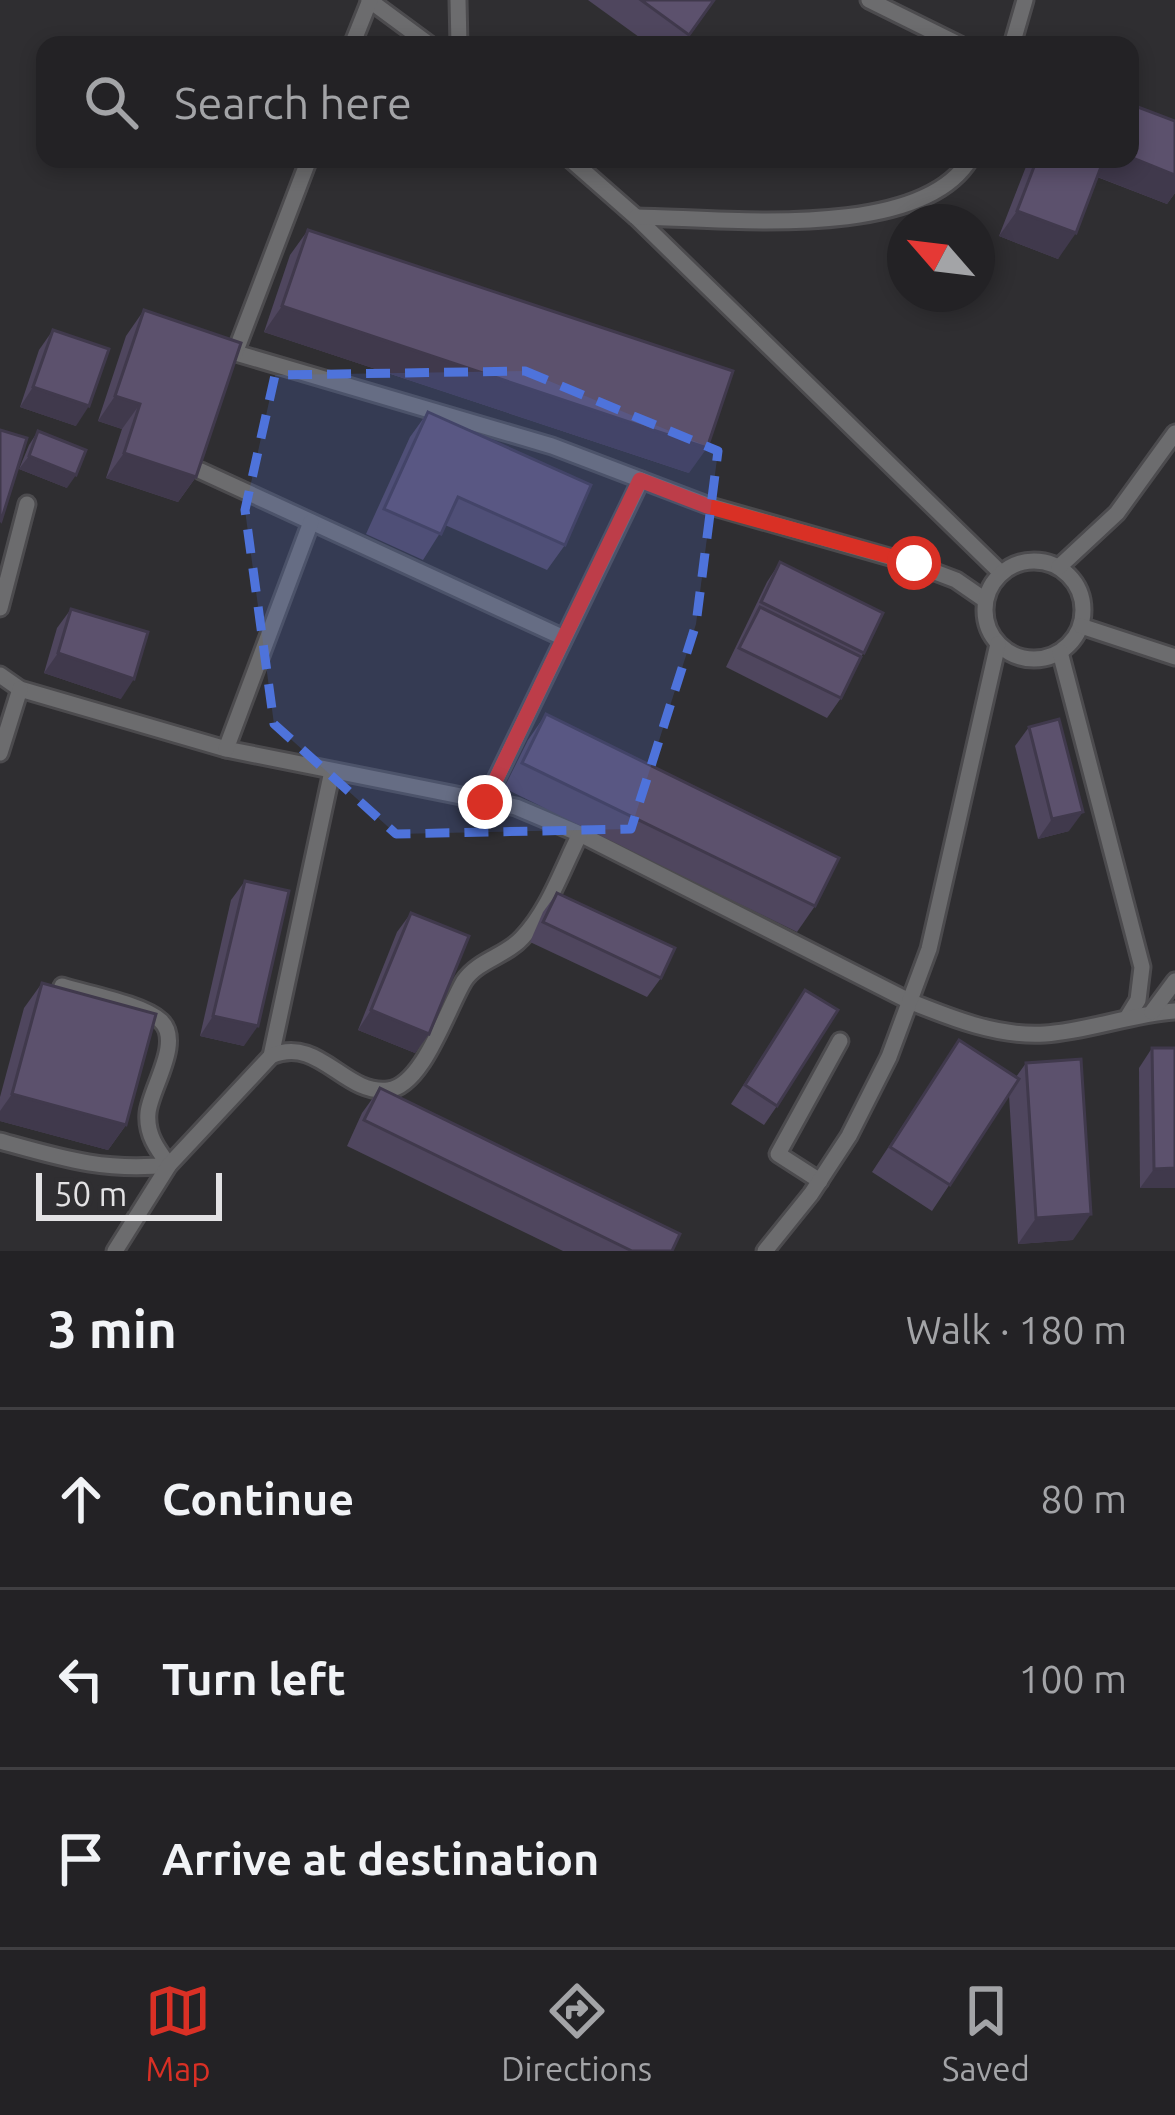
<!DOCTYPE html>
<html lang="en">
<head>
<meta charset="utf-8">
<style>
	:root { --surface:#232225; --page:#2b2a2d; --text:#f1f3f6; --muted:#a3a4a7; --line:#403f42; --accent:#d93025 }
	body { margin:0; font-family:Ubuntu,sans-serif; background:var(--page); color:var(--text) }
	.compass { position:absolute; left:887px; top:204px; width:108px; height:108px; border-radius:50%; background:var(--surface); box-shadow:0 6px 18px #0003; rotate:298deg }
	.scale { position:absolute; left:36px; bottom:30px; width:186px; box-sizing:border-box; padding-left:12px; border:6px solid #e3e2e4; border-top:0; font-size:33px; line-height:42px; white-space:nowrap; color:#e3e2e4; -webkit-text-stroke:9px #2f2e31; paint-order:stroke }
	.stop { position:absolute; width:36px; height:36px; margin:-27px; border:9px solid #d93025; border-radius:50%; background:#fff }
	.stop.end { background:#d93025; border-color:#fff; box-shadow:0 3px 12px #0008 }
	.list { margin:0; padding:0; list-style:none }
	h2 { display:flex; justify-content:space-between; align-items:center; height:156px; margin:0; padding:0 48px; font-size:51px }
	h2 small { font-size:39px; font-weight:400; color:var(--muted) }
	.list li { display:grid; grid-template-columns:78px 1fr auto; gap:36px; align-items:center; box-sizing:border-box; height:180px; padding:0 48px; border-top:3px solid var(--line) }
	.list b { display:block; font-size:45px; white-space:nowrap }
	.list em { font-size:39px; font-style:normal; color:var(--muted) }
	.icon { flex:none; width:66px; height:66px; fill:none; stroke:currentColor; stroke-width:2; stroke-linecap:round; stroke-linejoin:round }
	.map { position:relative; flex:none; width:1175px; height:1251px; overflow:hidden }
	.search { position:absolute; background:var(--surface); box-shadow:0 6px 18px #0003; left:36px; right:36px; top:36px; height:132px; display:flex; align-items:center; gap:30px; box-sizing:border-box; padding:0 42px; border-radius:24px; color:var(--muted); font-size:45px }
	.sheet { height:696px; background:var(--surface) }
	nav { display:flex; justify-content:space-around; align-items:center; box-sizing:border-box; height:168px; border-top:3px solid var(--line); background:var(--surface); font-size:33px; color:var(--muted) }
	nav a { display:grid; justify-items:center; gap:6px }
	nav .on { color:var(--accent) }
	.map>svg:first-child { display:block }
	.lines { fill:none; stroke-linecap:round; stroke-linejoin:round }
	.lane-casing { stroke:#4c4b4e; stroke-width:21 }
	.lane { stroke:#6c6c6e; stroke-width:15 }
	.wall { fill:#4f465e }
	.shaded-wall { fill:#40394c }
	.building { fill:#5c516d; stroke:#40394c; stroke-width:3 }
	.route { stroke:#d93025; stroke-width:15 }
	.marked { fill:#4e73db; fill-opacity:0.2; stroke:#4e73db; stroke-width:9; stroke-dasharray:24 15; stroke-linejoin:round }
</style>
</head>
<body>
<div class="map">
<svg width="1175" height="1251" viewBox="0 0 1175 1251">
	<rect width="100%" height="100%" fill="#2f2e31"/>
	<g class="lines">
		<defs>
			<g id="lane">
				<polyline points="369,0 430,45"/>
				<polyline points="458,0 459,45"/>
				<polyline points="869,0 960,45"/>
				<polyline points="352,45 370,0"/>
				<polyline points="1012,45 1025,0"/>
				<polyline points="570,159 636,217 1001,573"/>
				<path d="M636 217C723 218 920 242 970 159"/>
				<polyline points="219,348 552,446 707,505 914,564 956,580 985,600"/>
				<polyline points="235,353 309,159"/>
				<polyline points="201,471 564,638"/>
				<circle cx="1034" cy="610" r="49"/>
				<polyline points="1059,567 1117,513 1175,433"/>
				<polyline points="0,608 27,504"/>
				<polyline points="1081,626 1175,657"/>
				<polyline points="1060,652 1142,967 1138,1000 1127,1018"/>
				<path d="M0 675 20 689 226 749 516 807 580 834 909 1001C951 1018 998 1037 1045 1034 1089 1031 1131 1014 1175 1011"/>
				<polyline points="226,749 311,522"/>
				<polyline points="0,753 20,689"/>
				<polyline points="485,802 641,480"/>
				<polyline points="1152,1012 1175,981"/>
				<polyline points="271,1056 332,771"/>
				<path d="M0 1141C61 1158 105 1172 169 1165 157 1149 146 1134 148 1113 150 1089 183 1042 161 1021 143 1004 87 994 62 986"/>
				<polyline points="820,1181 778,1154 840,1041"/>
				<path d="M115 1251 169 1165 271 1056C319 1035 344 1095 388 1090 423 1086 447 1009 464 981 478 960 506 956 522 938 549 910 563 867 580 834"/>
				<polyline points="765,1251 811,1194 849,1136 889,1057 929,949 998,644"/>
			</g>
		</defs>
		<use href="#lane" class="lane-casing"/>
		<use href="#lane" class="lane"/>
	</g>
	<g class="wall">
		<polygon points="588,0 715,0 683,45 650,45"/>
		<polygon points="1175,121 1175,193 1167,204 1097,177 1058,259 999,236 1029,159 1130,159"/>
		<polygon points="308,230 689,473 264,332 290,255"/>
		<polygon points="144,310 196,477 178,502 106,478 122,429 98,421 126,336"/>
		<polygon points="53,330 76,426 20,407 39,350"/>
		<polygon points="428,412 565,545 547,570 445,525 423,560 366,534 410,437"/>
		<polygon points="38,431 67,488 19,469 29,445"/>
		<polygon points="780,562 883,613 841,698 827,718 726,667 767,582"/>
		<polygon points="71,609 121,699 44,673 57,628"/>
		<polygon points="546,714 815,906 797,932 504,788 528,740"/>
		<polygon points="1029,727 1069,831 1038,839 1015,746"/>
		<polygon points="245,881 244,1046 200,1036 231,900"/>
		<polygon points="557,893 661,978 647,997 530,942 543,912"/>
		<polygon points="411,913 429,1034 415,1053 358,1030 397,932"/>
		<polygon points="42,983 126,1125 108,1150 0,1121 0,1097 24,1008"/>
		<polygon points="805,990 777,1106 764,1125 731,1104"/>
		<polygon points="959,1040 1016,1077 1026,1063 1073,1240 1018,1244 1009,1095 932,1211 872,1172"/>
		<polygon points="1152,1048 1175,1188 1140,1188 1139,1068"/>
		<polygon points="380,1088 672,1251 563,1251 347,1146 362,1113"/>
	</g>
	<g class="shaded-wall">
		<polygon points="1130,157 1175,175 1175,193 1167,204 1090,174 1101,159 1130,159"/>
		<polygon points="1017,211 1076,233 1058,259 999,236"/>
		<polygon points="282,306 707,448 689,473 264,332"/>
		<polygon points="33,387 89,406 76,426 20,407"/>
		<polygon points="115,396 140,404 122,429 98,421"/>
		<polygon points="124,453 196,477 178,502 106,478"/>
		<polygon points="29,456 76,475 67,488 19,469"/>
		<polygon points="58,653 134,679 121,699 44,673"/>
		<polygon points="1083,812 1069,831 1038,839 1052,819"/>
		<polygon points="371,1010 429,1034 415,1053 358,1030"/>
		<polygon points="213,1016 258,1026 244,1046 200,1036"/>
		<polygon points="12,1094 126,1125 108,1150 0,1121 0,1111"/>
		<polygon points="1175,1168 1175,1188 1140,1188 1154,1169"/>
		<polygon points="1091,1214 1073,1240 1018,1244 1036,1218"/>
	</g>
	<g class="building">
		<polygon points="641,0 714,0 689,35"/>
		<polygon points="1130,104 1175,121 1175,175 1130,157"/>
		<polygon points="1037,159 1104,159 1076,233 1017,211"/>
		<polygon points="308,230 733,371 707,448 282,306"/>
		<polygon points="144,310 241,343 196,477 124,453 140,404 115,396"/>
		<polygon points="53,330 109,349 89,406 33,387"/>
		<polygon points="428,412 591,485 565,545 458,497 441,534 384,509"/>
		<polygon points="0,430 27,438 1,521 0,520"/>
		<polygon points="38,431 86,450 76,475 29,456"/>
		<polygon points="780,562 883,613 864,653 761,602"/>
		<polygon points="760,607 861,657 841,698 739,648"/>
		<polygon points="71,609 148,632 134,679 58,653"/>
		<polygon points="546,714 839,858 815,906 522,763"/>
		<polygon points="1059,719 1083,812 1052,819 1029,727"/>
		<polygon points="245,881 289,891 258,1026 213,1016"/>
		<polygon points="557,893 675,948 661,978 543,922"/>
		<polygon points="411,913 469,936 429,1034 371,1010"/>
		<polygon points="42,983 156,1014 126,1125 12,1094"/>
		<polygon points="805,990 838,1010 777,1106 745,1085"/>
		<polygon points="959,1040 1019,1079 950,1185 890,1147"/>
		<polygon points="1152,1048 1175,1048 1175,1168 1154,1169"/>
		<polygon points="1081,1059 1091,1214 1036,1218 1026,1063"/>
		<polygon points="380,1088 680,1234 672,1251 632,1251 364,1120"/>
	</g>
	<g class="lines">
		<polyline class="route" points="485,802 640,480 707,506 914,563"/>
	</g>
	<path class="marked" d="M525 371 718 451 696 624 631 829 396 834 274 724 245 510 275 375Z"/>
</svg>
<svg class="compass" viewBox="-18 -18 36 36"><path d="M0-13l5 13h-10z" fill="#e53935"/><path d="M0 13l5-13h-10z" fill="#a3a4a7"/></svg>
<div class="scale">50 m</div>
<div class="stop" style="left:914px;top:563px"></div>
<div class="stop end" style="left:485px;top:802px"></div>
<div class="search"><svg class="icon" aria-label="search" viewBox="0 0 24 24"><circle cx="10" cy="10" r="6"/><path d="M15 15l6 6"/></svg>Search here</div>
</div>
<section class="sheet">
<h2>3 min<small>Walk · 180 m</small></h2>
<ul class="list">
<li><svg class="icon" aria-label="ahead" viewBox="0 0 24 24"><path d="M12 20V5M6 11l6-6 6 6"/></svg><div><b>Continue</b></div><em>80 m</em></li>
<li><svg class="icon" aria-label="left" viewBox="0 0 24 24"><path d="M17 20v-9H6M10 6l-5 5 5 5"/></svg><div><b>Turn left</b></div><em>100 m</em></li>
<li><svg class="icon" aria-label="arrive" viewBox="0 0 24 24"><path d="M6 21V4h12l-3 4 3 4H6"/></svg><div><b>Arrive at destination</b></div></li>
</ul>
</section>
<nav>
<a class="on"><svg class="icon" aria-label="map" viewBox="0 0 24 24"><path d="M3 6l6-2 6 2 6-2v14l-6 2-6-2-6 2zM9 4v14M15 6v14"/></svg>Map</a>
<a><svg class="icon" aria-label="directions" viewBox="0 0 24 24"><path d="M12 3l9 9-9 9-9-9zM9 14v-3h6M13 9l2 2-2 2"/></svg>Directions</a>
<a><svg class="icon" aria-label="saved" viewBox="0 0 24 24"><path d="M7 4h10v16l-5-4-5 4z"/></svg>Saved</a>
</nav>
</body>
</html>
